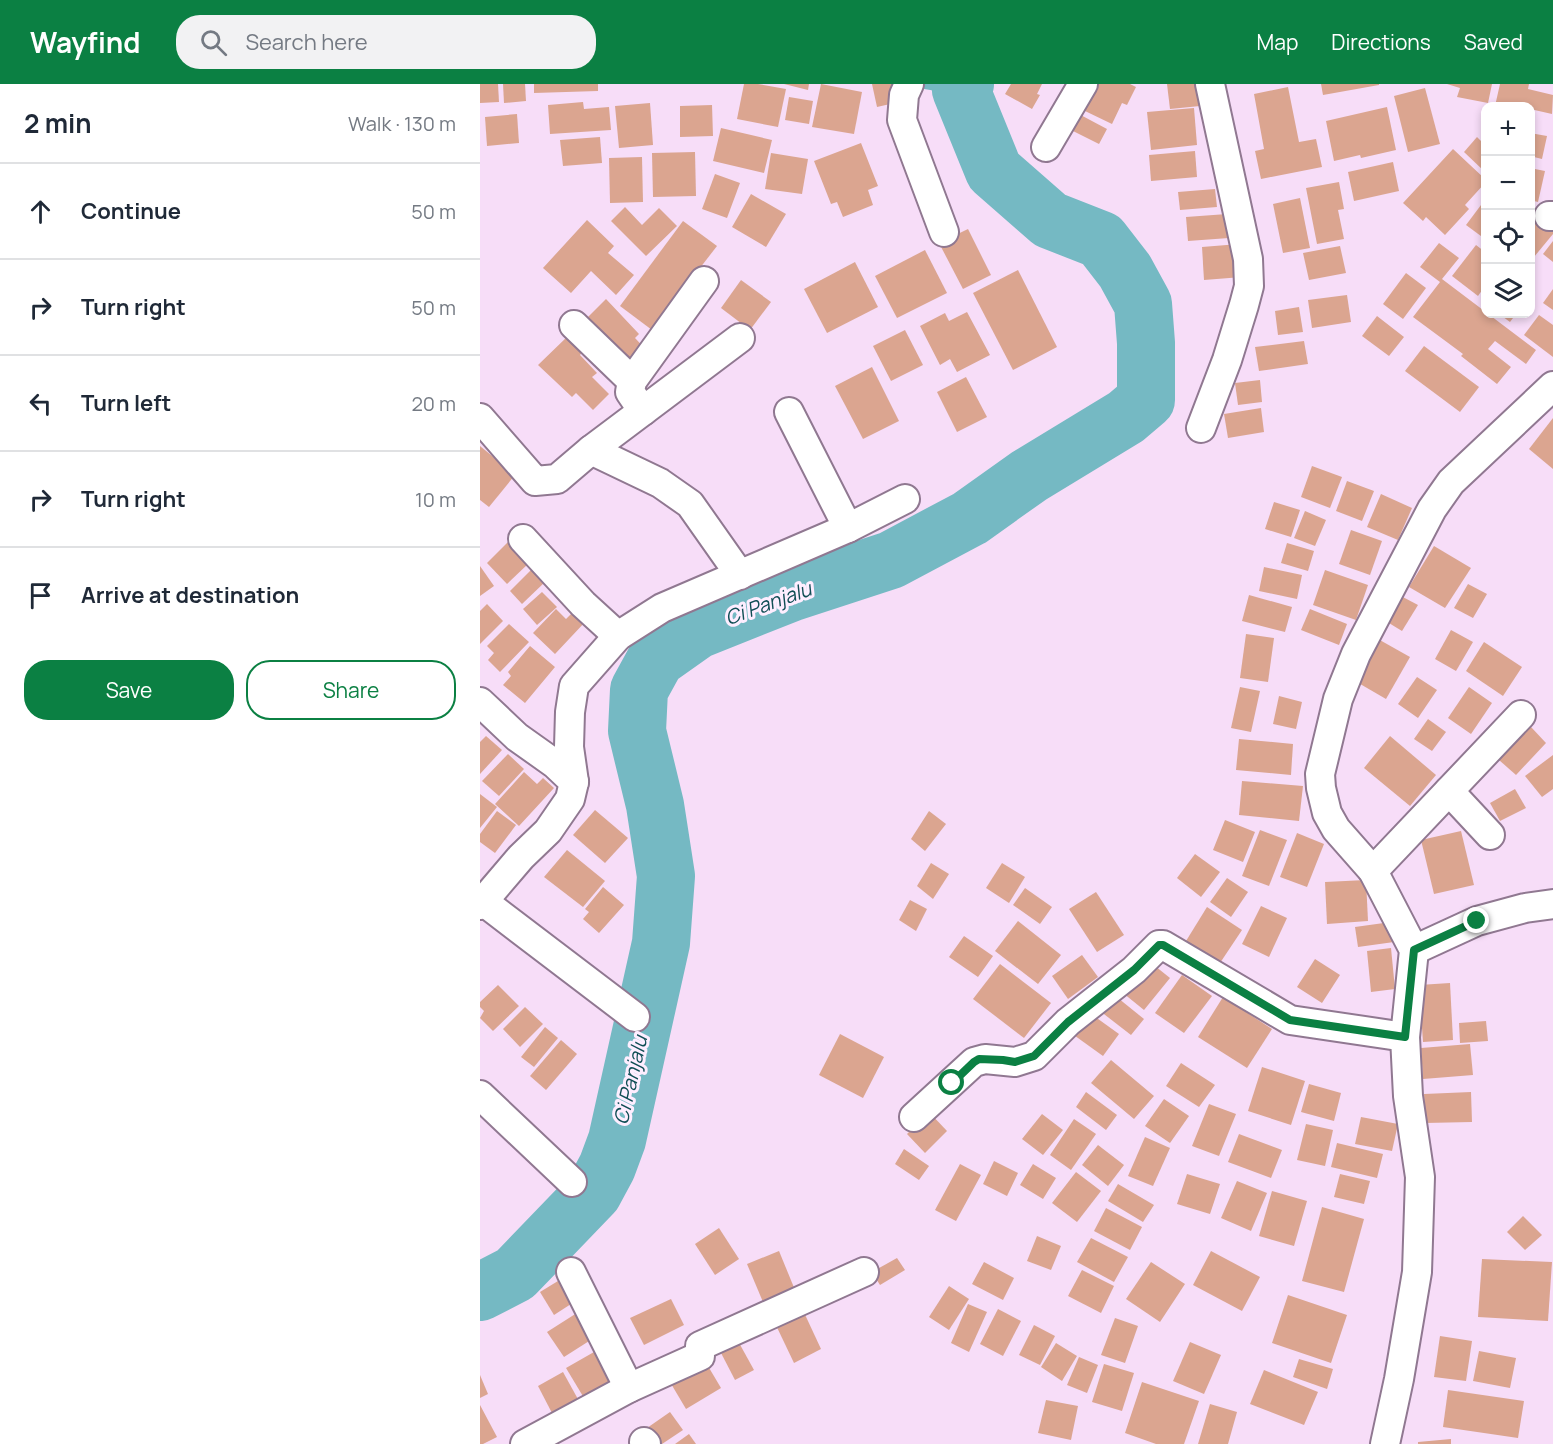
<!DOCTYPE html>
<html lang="en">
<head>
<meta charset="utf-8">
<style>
	:root { --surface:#fff; --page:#f2f2f3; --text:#1f2937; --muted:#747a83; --line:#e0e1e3; --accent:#0b8043 }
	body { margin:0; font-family:Manrope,sans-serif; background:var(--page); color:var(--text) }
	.controls { position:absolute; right:18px; top:18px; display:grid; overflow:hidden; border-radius:12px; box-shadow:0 3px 9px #0003 }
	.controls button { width:54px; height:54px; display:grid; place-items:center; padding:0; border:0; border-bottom:2px solid var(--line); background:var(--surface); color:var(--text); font:30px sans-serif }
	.stop { position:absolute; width:18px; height:18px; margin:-14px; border:4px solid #0b8043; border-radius:50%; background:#fff }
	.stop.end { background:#0b8043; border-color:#fff; box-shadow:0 2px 6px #0008 }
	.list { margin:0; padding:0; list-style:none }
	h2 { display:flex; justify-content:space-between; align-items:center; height:78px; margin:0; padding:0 24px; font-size:26px }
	h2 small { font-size:20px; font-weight:400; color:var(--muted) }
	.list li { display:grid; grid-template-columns:39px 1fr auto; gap:18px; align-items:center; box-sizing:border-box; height:96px; padding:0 24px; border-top:2px solid var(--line) }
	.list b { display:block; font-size:22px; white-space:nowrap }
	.list em { font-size:20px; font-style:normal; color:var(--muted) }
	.actions { display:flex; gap:12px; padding:18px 24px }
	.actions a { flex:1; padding:14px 0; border:2px solid var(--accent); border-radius:24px; text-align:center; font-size:21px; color:var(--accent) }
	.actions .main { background:var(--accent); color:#fff }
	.icon { flex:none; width:33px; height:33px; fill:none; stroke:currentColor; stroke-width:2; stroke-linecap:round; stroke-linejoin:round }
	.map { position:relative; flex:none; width:1073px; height:1360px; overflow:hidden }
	header { display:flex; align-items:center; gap:36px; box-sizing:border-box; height:84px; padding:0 30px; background:var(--accent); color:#fff }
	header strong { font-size:28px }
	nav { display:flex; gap:33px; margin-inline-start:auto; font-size:21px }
	.search { width:420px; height:54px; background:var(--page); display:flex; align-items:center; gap:15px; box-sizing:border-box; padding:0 21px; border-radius:24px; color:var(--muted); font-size:22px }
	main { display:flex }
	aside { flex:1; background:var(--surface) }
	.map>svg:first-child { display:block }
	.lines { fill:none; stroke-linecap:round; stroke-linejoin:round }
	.stream { stroke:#75b9c3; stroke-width:10 }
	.river { stroke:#75b9c3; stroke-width:58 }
	.building { fill:#dba590 }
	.street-casing { stroke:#907891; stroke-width:32 }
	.street { stroke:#fff; stroke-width:28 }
	.route { stroke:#0b8043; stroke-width:8 }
	.labels { text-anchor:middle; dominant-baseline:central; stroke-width:6; stroke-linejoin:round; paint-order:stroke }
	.water-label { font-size:20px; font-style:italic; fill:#104e55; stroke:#feeeff }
</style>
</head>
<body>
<header>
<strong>Wayfind</strong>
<div class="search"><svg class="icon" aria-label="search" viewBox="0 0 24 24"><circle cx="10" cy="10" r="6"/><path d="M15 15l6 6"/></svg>Search here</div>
<nav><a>Map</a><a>Directions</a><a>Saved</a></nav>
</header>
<main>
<aside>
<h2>2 min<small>Walk · 130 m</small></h2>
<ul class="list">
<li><svg class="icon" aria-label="ahead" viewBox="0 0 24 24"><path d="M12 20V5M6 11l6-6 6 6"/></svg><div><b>Continue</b></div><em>50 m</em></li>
<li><svg class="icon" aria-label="right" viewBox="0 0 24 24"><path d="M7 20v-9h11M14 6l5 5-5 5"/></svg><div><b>Turn right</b></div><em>50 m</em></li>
<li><svg class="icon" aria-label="left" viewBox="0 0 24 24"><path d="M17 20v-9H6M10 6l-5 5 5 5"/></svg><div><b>Turn left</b></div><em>20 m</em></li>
<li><svg class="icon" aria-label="right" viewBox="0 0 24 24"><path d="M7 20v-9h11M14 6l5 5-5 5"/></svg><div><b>Turn right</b></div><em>10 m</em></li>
<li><svg class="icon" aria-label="arrive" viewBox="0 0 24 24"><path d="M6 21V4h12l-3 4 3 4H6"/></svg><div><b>Arrive at destination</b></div></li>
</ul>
<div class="actions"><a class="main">Save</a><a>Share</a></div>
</aside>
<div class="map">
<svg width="1073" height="1360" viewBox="0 0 1073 1360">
	<rect width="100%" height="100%" fill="#f7ddf8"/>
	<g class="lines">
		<polyline class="stream" points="445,0 481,6"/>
		<polyline class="river" points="0,1208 35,1190 113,1109 127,1083 137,1056 181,859 186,792 175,721 157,647 159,606 176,575 217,546 310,509 411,476 490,434 549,392 646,333 666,316 666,259 663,220 645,187 621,156 570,136 514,87 481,6 485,0"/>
	</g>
	<g class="building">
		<polygon points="0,0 18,0 19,18 0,19"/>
		<polygon points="23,0 45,0 46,17 24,19"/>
		<polygon points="54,0 118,0 118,7 54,9"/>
		<polygon points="264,0 278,0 306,5 298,43 257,35"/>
		<polygon points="304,0 329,0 328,6"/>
		<polygon points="341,0 382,8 374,50 332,43"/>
		<polygon points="392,0 415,0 419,18 397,23"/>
		<polygon points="531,0 562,0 557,10 560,11 552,25 525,10"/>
		<polygon points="619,0 650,0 656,3 647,21 642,19 632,40 605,27"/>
		<polygon points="687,0 719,0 720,22 690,25"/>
		<polygon points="841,0 899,0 899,1 843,11"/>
		<polygon points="967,0 1012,0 1008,19 977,13 980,4"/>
		<polygon points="1020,0 1049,0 1048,5 1073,11 1072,30 1050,25 1050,22 1015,22"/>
		<polygon points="808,3 819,58 836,55 842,83 781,95 775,67 784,65 774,10"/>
		<polygon points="945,4 960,60 928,68 914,12"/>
		<polygon points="309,13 333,17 329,40 305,36"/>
		<polygon points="103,18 104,25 129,23 131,46 70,50 68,21"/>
		<polygon points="170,19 173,61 139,64 135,22"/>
		<polygon points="232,21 233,52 200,53 200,22"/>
		<polygon points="907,23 916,66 881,74 880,71 854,77 846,37"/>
		<polygon points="714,24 717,61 671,66 667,28"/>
		<polygon points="595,28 627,45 619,60 587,44"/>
		<polygon points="37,30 39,59 7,62 5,33"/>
		<polygon points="241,44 292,56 284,89 233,77"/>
		<polygon points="1050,49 1067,52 1062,75 1050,72"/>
		<polygon points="120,53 122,79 83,82 80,56"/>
		<polygon points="997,53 1005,61 1005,88 984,68"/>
		<polygon points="381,59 398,102 388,106 393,121 363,133 357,118 351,120 334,77"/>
		<polygon points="973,65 1005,95 1005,99 985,121 989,125 965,151 946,133 943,137 923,119"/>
		<polygon points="715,67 717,93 671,97 669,71"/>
		<polygon points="215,68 216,112 173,113 172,69"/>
		<polygon points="291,69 328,75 322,110 285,105"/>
		<polygon points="162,73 163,118 130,119 129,74"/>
		<polygon points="913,78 919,107 874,117 868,88"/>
		<polygon points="1050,84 1065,87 1058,118 1050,116"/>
		<polygon points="235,90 260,99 247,134 222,125"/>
		<polygon points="859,98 864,125 858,126 864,155 837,160 826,104"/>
		<polygon points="735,105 737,123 700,126 698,108"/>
		<polygon points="271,110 306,130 286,163 252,143"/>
		<polygon points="820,114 830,164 803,169 793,120"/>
		<polygon points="1004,117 1005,118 1005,155 986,141"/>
		<polygon points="145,123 162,141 179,124 197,142 166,172 131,137"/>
		<polygon points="1057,126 1073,139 1073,150 1054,173 1050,170 1050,134"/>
		<polygon points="747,130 749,154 708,157 706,133"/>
		<polygon points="107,136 134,162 128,169 154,191 136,211 111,187 91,209 63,184"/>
		<polygon points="203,137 237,162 172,246 140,222"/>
		<polygon points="488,145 511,191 483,205 459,159"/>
		<polygon points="1073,157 1073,178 1063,170"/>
		<polygon points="959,159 979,174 962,195 1056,266 1046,280 1015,257 1008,265 1031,283 1017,300 981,272 983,270 933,233 960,198 940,183"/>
		<polygon points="759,160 762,193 724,196 722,163"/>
		<polygon points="996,161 1005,168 1005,202 998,212 972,192"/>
		<polygon points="860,162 866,189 829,196 823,169"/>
		<polygon points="445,166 467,209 417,234 395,192"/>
		<polygon points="375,178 398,223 347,249 324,205"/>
		<polygon points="538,186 577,263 533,286 493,209"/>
		<polygon points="926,189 946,204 923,235 903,220"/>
		<polygon points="261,196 291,218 270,246 241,224"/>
		<polygon points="1073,205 1073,226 1063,219"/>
		<polygon points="867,211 871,238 832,244 828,216"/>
		<polygon points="126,215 159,250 155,254 171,271 152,290 102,239"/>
		<polygon points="819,223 823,248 798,251 795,227"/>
		<polygon points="487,228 510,271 477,288 470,275 460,281 440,242 465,229 469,237"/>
		<polygon points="1019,230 1036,230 1030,238"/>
		<polygon points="1059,231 1073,241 1073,273 1044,251"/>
		<polygon points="897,232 924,253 909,272 882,252"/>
		<polygon points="425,246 443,281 411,297 393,262"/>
		<polygon points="88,252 103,267 100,271 117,289 112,293 129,310 113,326 96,309 92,313 58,281"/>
		<polygon points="824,257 828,280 779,287 775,263"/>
		<polygon points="944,262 999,303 980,328 925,287"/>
		<polygon points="392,283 419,337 383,355 355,302"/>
		<polygon points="486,293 507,333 477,348 457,308"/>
		<polygon points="780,296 782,318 758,321 755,299"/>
		<polygon points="781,324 784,348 748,354 744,330"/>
		<polygon points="1073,334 1073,385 1049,365"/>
		<polygon points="0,362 35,391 9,423 0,416"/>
		<polygon points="832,382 862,393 850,424 821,413"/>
		<polygon points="867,397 894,407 882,437 856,427"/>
		<polygon points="901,410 932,424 918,456 887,443"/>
		<polygon points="794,418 820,426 811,453 785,445"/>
		<polygon points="825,427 846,436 835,462 814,454"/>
		<polygon points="871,446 902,457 890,491 859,480"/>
		<polygon points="28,458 49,479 27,500 7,479"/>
		<polygon points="807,459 834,467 828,487 801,479"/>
		<polygon points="954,462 991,484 965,524 929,503"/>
		<polygon points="0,482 14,502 0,512"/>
		<polygon points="784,483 822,491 817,515 779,507"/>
		<polygon points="53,484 66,497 42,520 30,507"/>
		<polygon points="845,486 888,501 876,536 833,521"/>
		<polygon points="988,500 1007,510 993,534 974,524"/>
		<polygon points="62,508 77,523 57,541 43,525"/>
		<polygon points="769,511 812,523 805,548 762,537"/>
		<polygon points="919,511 938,521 922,547 904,536"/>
		<polygon points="7,520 23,537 0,560 0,527"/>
		<polygon points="76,525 86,535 95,526 106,537 75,570 53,549"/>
		<polygon points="830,525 867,540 859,561 821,546"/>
		<polygon points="29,540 49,558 20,588 8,576 14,569 7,562"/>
		<polygon points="971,546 993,558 976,587 955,575"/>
		<polygon points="766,550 794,554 788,598 760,594"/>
		<polygon points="898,555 930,573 906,615 875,597"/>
		<polygon points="1004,558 1042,583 1023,612 986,587"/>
		<polygon points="50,562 75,583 45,619 23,601 31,592 28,588"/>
		<polygon points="937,593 957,606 938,634 918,620"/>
		<polygon points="760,603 780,607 771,648 751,644"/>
		<polygon points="989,603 1012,619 991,650 968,634"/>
		<polygon points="799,612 822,618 816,645 793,640"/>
		<polygon points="948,635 966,648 952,667 934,655"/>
		<polygon points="1051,643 1066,659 1036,691 1019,676"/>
		<polygon points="6,652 22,666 0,690 0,658"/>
		<polygon points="910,652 956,691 930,722 884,684"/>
		<polygon points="759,655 813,660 811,691 756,686"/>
		<polygon points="28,670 44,685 19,712 2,697"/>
		<polygon points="1073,671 1073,705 1062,713 1045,692"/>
		<polygon points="44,688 57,700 63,694 74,704 39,742 15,720"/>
		<polygon points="762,697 823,702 819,737 759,731"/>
		<polygon points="1035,705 1046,724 1020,737 1010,719"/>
		<polygon points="0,710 17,723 0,744"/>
		<polygon points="115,726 148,754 125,779 93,751"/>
		<polygon points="17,727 36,741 15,769 0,758 0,750"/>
		<polygon points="449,727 466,740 445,767 431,755"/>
		<polygon points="745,736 775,748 763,778 733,766"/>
		<polygon points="780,746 807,756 789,802 762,792"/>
		<polygon points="981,747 994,801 954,810 941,756"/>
		<polygon points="817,749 844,760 827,803 800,793"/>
		<polygon points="87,766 125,797 103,823 64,793"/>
		<polygon points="715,770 740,788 721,813 697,794"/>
		<polygon points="451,779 469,790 453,815 437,802"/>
		<polygon points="522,779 545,793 529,819 506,804"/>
		<polygon points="747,794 768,808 751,833 730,818"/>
		<polygon points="886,796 888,837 847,840 845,798"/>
		<polygon points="123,803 144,821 119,849 103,835 109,828 105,825"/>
		<polygon points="545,804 572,823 560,840 533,821"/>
		<polygon points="616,808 644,851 617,868 589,825"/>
		<polygon points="430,816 447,825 436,847 419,836"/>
		<polygon points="781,822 807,834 789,873 762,860"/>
		<polygon points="727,823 762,846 740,879 706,857"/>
		<polygon points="538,837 581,871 558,900 515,867"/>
		<polygon points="911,838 914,858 878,863 875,843"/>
		<polygon points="484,852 513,872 498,893 469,873"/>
		<polygon points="911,864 915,905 891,908 887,867"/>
		<polygon points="602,871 618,893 588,915 572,892"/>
		<polygon points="835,875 860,891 842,919 817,903"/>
		<polygon points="670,878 690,894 664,926 643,909"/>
		<polygon points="520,880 571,919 544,954 493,915"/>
		<polygon points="702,891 732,912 704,949 675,929"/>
		<polygon points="970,899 973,956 943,958 939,901"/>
		<polygon points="18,901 39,922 13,947 0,934 4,927 0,923 0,918"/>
		<polygon points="633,910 664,935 651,951 620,927"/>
		<polygon points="743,913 792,945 767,984 718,953"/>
		<polygon points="45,923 63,940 40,963 23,945"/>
		<polygon points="607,927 639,950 623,972 591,949"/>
		<polygon points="1006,937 1008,957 980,959 979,939"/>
		<polygon points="65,943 78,954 54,983 41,973"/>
		<polygon points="360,950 404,973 383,1014 339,991"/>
		<polygon points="81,956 97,970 66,1006 50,992"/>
		<polygon points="990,960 993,991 943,995 941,964"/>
		<polygon points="631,976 674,1012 654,1035 611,999"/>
		<polygon points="701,979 735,1001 719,1023 686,1002"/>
		<polygon points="782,983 825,997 811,1041 768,1027"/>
		<polygon points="829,1000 861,1009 854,1037 821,1028"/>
		<polygon points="606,1008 637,1031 626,1046 596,1023"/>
		<polygon points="991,1008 992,1038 945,1039 944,1010"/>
		<polygon points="684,1015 709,1032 690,1059 665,1042"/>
		<polygon points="729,1020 756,1030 739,1072 712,1062"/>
		<polygon points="449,1028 467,1047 445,1069 427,1050"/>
		<polygon points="562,1030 583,1046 563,1071 542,1055"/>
		<polygon points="881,1033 918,1040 912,1067 875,1060"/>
		<polygon points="594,1035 616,1050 591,1086 570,1071"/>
		<polygon points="826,1040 853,1046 845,1082 817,1076"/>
		<polygon points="759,1050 802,1066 791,1094 748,1078"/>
		<polygon points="665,1053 690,1064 673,1102 648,1092"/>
		<polygon points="857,1059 903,1070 897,1094 851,1083"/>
		<polygon points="618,1061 644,1081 628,1102 602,1081"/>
		<polygon points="424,1065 449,1082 439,1096 415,1080"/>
		<polygon points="514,1077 538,1089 527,1112 503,1100"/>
		<polygon points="480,1080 501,1091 476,1137 455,1126"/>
		<polygon points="553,1080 576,1094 563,1115 540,1101"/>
		<polygon points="596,1088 621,1107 597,1138 572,1119"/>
		<polygon points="707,1090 740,1100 730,1130 697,1120"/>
		<polygon points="860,1090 890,1097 884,1120 854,1113"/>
		<polygon points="757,1097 787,1109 771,1147 741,1134"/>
		<polygon points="638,1100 674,1121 663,1138 628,1117"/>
		<polygon points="792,1107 827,1117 814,1162 779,1152"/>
		<polygon points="842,1123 884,1135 864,1208 822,1197"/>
		<polygon points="626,1124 662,1143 650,1166 614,1147"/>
		<polygon points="1043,1132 1062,1151 1045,1166 1027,1148"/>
		<polygon points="239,1144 259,1175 235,1191 215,1160"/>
		<polygon points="557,1152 581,1162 571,1186 547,1177"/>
		<polygon points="611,1154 648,1173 634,1198 597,1178"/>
		<polygon points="299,1167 315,1206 283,1218 267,1180"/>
		<polygon points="731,1167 780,1193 762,1227 713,1201"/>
		<polygon points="417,1174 425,1186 400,1201 392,1188"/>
		<polygon points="1002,1175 1072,1178 1068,1237 998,1233"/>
		<polygon points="504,1178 534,1194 523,1216 492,1200"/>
		<polygon points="671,1178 705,1200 680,1238 646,1215"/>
		<polygon points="602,1186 634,1202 621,1229 588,1212"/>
		<polygon points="78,1197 91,1220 74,1231 60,1208"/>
		<polygon points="469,1202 489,1215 469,1246 449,1233"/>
		<polygon points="808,1211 867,1231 851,1279 792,1259"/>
		<polygon points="191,1215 204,1241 164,1261 150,1234"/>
		<polygon points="488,1220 507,1228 489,1268 471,1259"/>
		<polygon points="321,1222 341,1265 314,1279 293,1235"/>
		<polygon points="518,1225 541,1237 523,1272 500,1260"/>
		<polygon points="100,1227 117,1252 84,1273 67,1248"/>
		<polygon points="635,1234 658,1242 645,1279 621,1271"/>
		<polygon points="554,1241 575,1252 560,1281 539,1271"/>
		<polygon points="960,1252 992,1257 986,1297 954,1293"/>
		<polygon points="258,1257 274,1286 255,1296 240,1267"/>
		<polygon points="710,1258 741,1271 724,1310 693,1297"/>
		<polygon points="576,1259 597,1272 582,1297 561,1283"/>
		<polygon points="121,1264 138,1294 104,1314 86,1284"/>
		<polygon points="999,1267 1036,1274 1030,1304 993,1297"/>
		<polygon points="599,1273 618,1281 607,1309 587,1301"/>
		<polygon points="819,1275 853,1285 847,1305 813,1293"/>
		<polygon points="225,1277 241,1304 206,1325 190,1298"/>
		<polygon points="624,1280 654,1289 642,1327 612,1318"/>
		<polygon points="784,1286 838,1308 824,1341 770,1320"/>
		<polygon points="83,1288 99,1317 73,1331 58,1302"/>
		<polygon points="0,1291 8,1310 0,1314"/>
		<polygon points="662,1298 719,1317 704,1360 676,1360 645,1349"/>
		<polygon points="968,1306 1044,1317 1038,1354 963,1343"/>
		<polygon points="566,1316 598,1322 591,1356 558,1349"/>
		<polygon points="730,1320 757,1328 748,1360 718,1360"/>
		<polygon points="0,1321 17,1353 3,1360 0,1360"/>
		<polygon points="190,1328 203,1346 182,1360 179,1360 167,1344"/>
		<polygon points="209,1350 216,1360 195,1360"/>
		<polygon points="971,1355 971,1360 938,1360 938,1358"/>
	</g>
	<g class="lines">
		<defs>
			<g id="street">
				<polyline points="429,0 424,11 422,36 464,148"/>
				<polyline points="566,63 603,0"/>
				<polyline points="1069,132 1073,132"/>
				<polyline points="94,241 152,297"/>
				<polyline points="163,327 150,308 152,297 224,197"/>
				<polyline points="309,328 368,444"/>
				<polyline points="0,334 55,397 77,395 111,366 180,399 210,420 260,491"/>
				<polyline points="721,344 747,276 764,221 769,202 768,175 730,0"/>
				<polyline points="111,366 260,254"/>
				<polyline points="43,455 103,520 138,552"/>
				<polyline points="0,618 37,653 75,680 94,698 90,715 68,747 41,773 0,821"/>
				<polyline points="94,698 89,663 90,628 94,602 138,552 182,524 368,444 425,415"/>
				<polyline points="969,707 1010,751"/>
				<polyline points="893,787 1041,631"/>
				<polyline points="0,815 155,933"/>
				<polyline points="934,866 997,837 1045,824 1073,820"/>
				<polyline points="0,1011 92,1098"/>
				<polyline points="434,1033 494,978 505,975 535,978 554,972 588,938 654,886 679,861 683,861 810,936 925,953"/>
				<polyline points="91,1188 149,1304"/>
				<polyline points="164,1358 166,1360"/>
				<polyline points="45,1360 149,1304 220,1272 220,1262 384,1188"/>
				<polyline points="905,1360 919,1295 937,1188 940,1093 928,1012 925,953 934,866 893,787 856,745 847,729 841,704 840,690 858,615 876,570 952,425 971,398 1073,302"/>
			</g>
		</defs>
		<use href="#street" class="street-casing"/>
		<use href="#street" class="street"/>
	</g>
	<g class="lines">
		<polyline class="route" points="472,999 494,978 499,975 523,976 535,978 554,972 588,938 654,886 679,861 683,861 810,936 925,953 934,866 997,837"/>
	</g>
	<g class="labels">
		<g class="water-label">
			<text transform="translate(288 519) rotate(-20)">Ci Panjalu</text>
			<text transform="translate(150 996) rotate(-77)">Ci Panjalu</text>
		</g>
	</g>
</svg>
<div class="controls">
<button>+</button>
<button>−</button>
<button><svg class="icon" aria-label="locate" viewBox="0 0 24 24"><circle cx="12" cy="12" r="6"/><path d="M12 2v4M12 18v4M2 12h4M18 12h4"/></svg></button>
<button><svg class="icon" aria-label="layers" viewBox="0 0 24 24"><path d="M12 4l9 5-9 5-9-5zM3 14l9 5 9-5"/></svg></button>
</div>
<div class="stop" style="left:472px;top:999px"></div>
<div class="stop end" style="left:997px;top:837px"></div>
</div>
</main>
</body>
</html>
